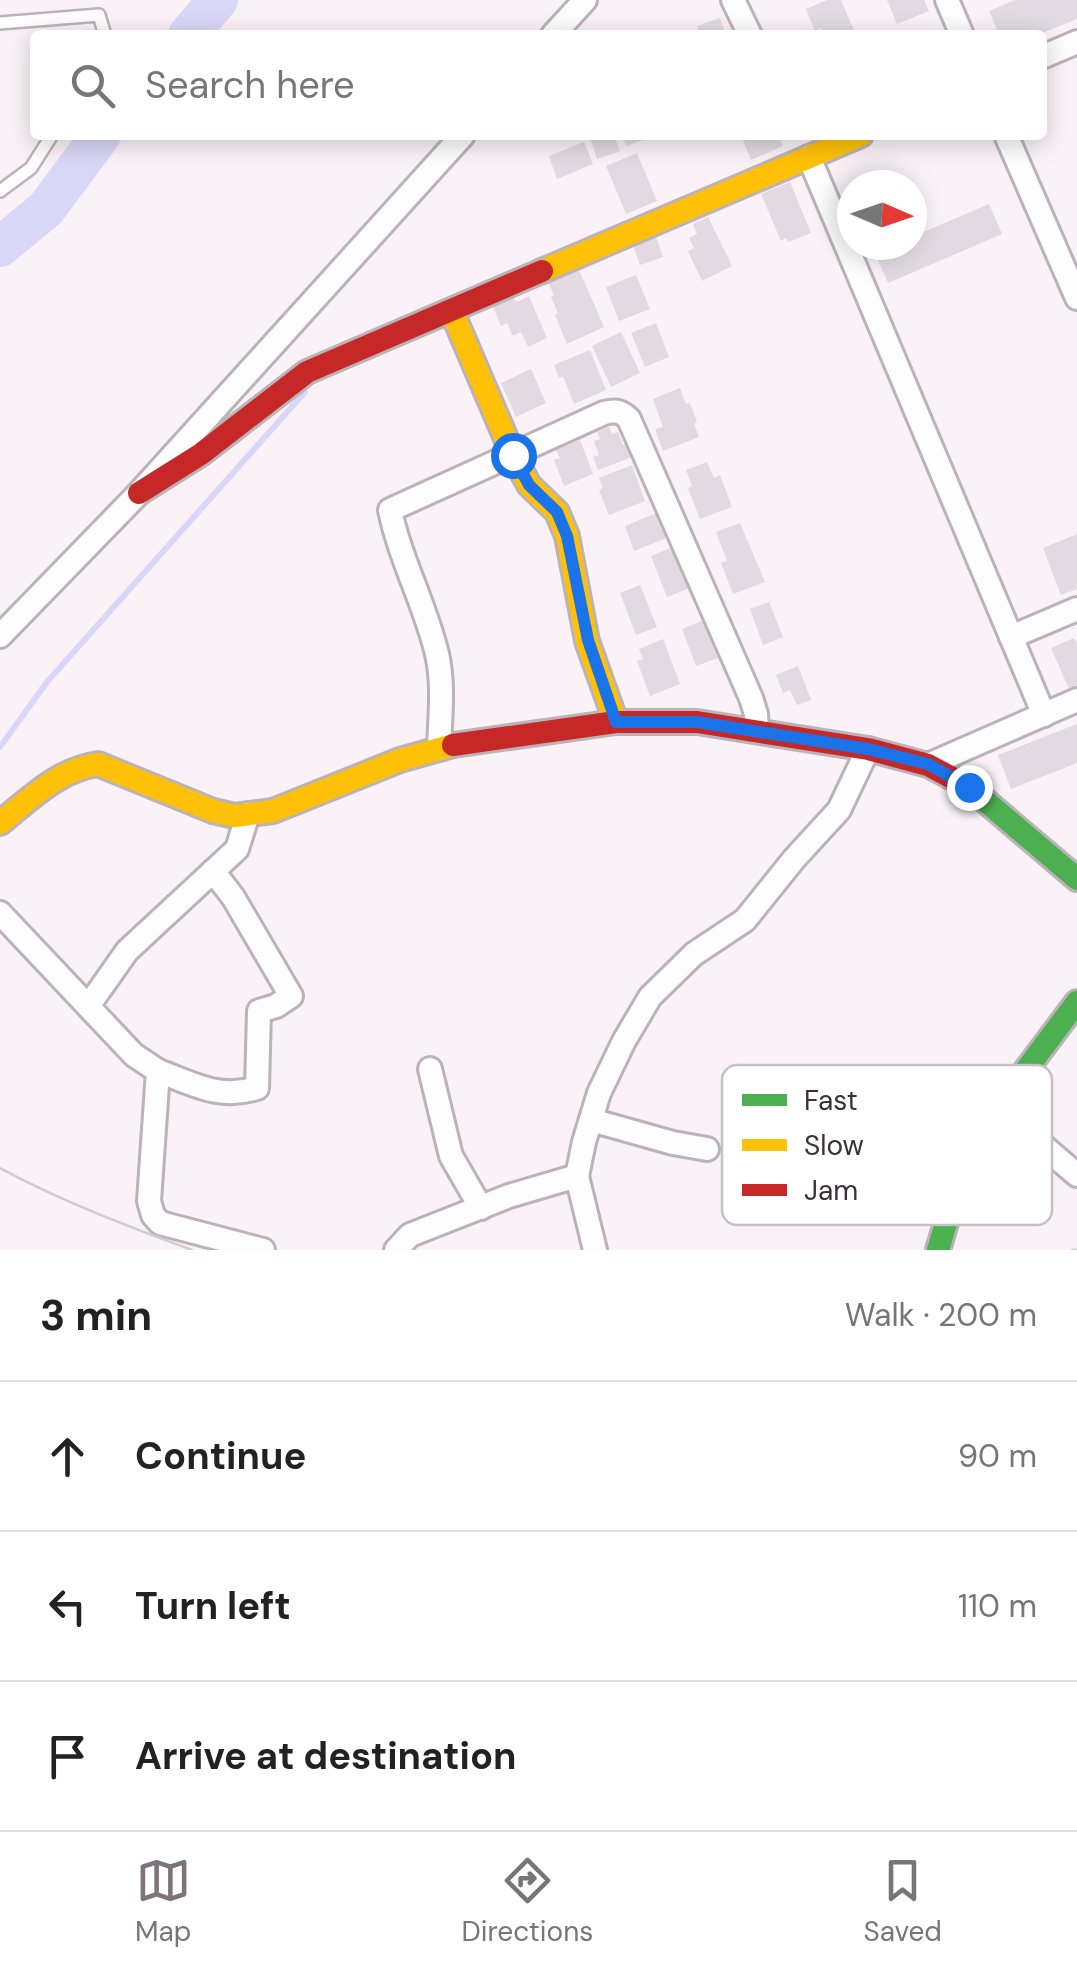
<!DOCTYPE html>
<html lang="en">
<head>
<meta charset="utf-8">
<style>
	:root { --surface:#fff; --page:#f6f6f6; --text:#222; --muted:#767676; --line:#e0e0e0; --accent:#7d7479 }
	body { margin:0; font-family:"DM Sans",sans-serif; background:var(--page); color:var(--text) }
	.compass { position:absolute; left:837px; top:170px; width:90px; height:90px; border-radius:50%; background:var(--surface); box-shadow:0 5px 25px #0003; rotate:92deg }
	.stop { position:absolute; width:30px; height:30px; margin:-22px; border:8px solid #1a73e8; border-radius:50%; background:#fff }
	.stop.end { background:#1a73e8; border-color:#fff; box-shadow:0 2px 10px #0008 }
	.list { margin:0; padding:0; list-style:none }
	h2 { display:flex; justify-content:space-between; align-items:center; height:130px; margin:0; padding:0 40px; font-size:42px }
	h2 small { font-size:32px; font-weight:400; color:var(--muted) }
	.list li { display:grid; grid-template-columns:65px 1fr auto; gap:30px; align-items:center; box-sizing:border-box; height:150px; padding:0 40px; border-top:2px solid var(--line) }
	.list b { display:block; font-size:38px; white-space:nowrap }
	.list em { font-size:32px; font-style:normal; color:var(--muted) }
	.icon { flex:none; width:55px; height:55px; fill:none; stroke:currentColor; stroke-width:2; stroke-linecap:round; stroke-linejoin:round }
	.map { position:relative; flex:none; width:1077px; height:1250px; overflow:hidden }
	.search { position:absolute; background:var(--surface); box-shadow:0 5px 25px #0003; left:30px; right:30px; top:30px; height:110px; display:flex; align-items:center; gap:25px; box-sizing:border-box; padding:0 35px; border-radius:10px; color:var(--muted); font-size:38px }
	.sheet { height:580px; background:var(--surface) }
	nav { display:flex; justify-content:space-around; align-items:center; box-sizing:border-box; height:140px; border-top:2px solid var(--line); background:var(--surface); font-size:28px; color:var(--muted) }
	nav a { display:grid; justify-items:center; gap:5px }
	nav .on { color:var(--accent) }
	.map>svg:first-child { display:block }
	.lines { fill:none; stroke-linecap:round; stroke-linejoin:round }
	.stream { stroke:#d9d7f7; stroke-width:6 }
	.river { stroke:#d9d7f7; stroke-width:40 }
	.building { fill:#e2d9e2 }
	.lane-casing { stroke:#bbb3b7; stroke-width:16 }
	.street-casing { stroke:#bbb3b7; stroke-width:28 }
	.fast-casing { stroke:#bbb3b7; stroke-width:28 }
	.slow-casing { stroke:#bbb3b7; stroke-width:28 }
	.jam-casing { stroke:#bbb3b7; stroke-width:28 }
	.lane { stroke:#fefdfe; stroke-width:11 }
	.street { stroke:#fefdfe; stroke-width:22 }
	.fast { stroke:#4caf50; stroke-width:22 }
	.slow { stroke:#ffc107; stroke-width:22 }
	.jam { stroke:#c62828; stroke-width:22 }
	.tram { stroke:#cecccc; stroke-width:2.5 }
	.route { stroke:#1a73e8; stroke-width:12 }
	.key { fill:#fff; stroke:#c4c1c2; stroke-width:2.5 }
	.key-label { font-size:28px; fill:#3a3035 }
</style>
</head>
<body>
<div class="map">
<svg width="1077" height="1250" viewBox="0 0 1077 1250">
	<rect width="100%" height="100%" fill="#faf2f6"/>
	<g class="lines">
		<polyline class="stream" points="0,747 47,682 305,392"/>
		<g class="river">
			<polyline points="188,35 218,0"/>
			<polyline points="0,247 46,209 101,135"/>
		</g>
	</g>
	<g class="building">
		<polygon points="827,0 841,0 856,35 823,35 821,28 815,31 806,9"/>
		<polygon points="887,0 924,0 929,11 897,24"/>
		<polygon points="1015,0 1077,0 1077,19 1037,35 999,35 989,11"/>
		<polygon points="720,18 726,35 700,35 697,26"/>
		<polygon points="589,135 614,135 620,151 597,159"/>
		<polygon points="622,135 648,135 649,138 626,146"/>
		<polygon points="741,135 778,135 783,146 751,160"/>
		<polygon points="584,142 593,164 557,179 549,156"/>
		<polygon points="637,153 657,201 626,214 606,166"/>
		<polygon points="790,182 811,233 788,242 786,238 781,241 761,194"/>
		<polygon points="989,204 1002,234 888,283 875,253 893,245 912,245 912,237"/>
		<polygon points="708,217 732,266 702,281 688,251 694,248 689,238 697,234 693,224"/>
		<polygon points="656,237 663,257 640,265 633,245"/>
		<polygon points="579,270 604,327 567,344 555,315 558,313 551,297 554,295 547,280"/>
		<polygon points="636,275 650,309 619,321 606,287"/>
		<polygon points="529,296 547,338 528,347 521,332 513,336 507,323 501,326 493,307 513,298 517,302"/>
		<polygon points="656,323 669,357 645,367 631,333"/>
		<polygon points="621,332 640,373 611,387 592,346"/>
		<polygon points="590,350 606,390 574,404 563,376 559,378 554,365"/>
		<polygon points="531,369 546,403 516,417 501,383"/>
		<polygon points="680,388 686,404 690,403 697,422 694,424 699,437 663,451 655,429 663,427 653,399"/>
		<polygon points="609,427 612,434 618,432 623,445 630,443 635,456 598,470 593,457 599,455 594,441 600,439 597,432"/>
		<polygon points="580,440 593,474 564,486 554,460 560,458 556,450"/>
		<polygon points="707,462 714,478 720,475 732,507 700,519 688,488 692,486 686,470"/>
		<polygon points="632,465 645,501 609,515 599,490 603,488 599,478"/>
		<polygon points="659,512 669,537 634,551 625,526"/>
		<polygon points="740,523 765,582 733,594 721,563 727,561 716,532"/>
		<polygon points="1077,534 1077,589 1061,595 1043,548"/>
		<polygon points="676,546 692,587 667,597 651,556"/>
		<polygon points="640,585 657,627 636,635 620,593"/>
		<polygon points="769,602 783,637 763,645 750,609"/>
		<polygon points="709,618 719,644 714,646 718,658 696,666 682,629"/>
		<polygon points="1074,638 1077,643 1077,685 1069,689 1051,648"/>
		<polygon points="663,639 680,684 650,696 637,661 643,659 639,649"/>
		<polygon points="798,666 811,700 797,705 790,690 783,693 776,675"/>
		<polygon points="1077,724 1077,763 1011,789 998,755"/>
	</g>
	<g class="lines">
		<defs>
			<g id="lane">
				<polyline points="0,23 99,15 105,35"/>
				<polyline points="0,191 31,168 52,135"/>
			</g>
			<g id="street">
				<polyline points="733,0 750,35"/>
				<polyline points="947,0 962,35"/>
				<polyline points="553,35 585,0"/>
				<polyline points="1042,57 1077,42"/>
				<polyline points="1006,135 1077,298"/>
				<polyline points="809,157 1044,715"/>
				<polyline points="0,636 139,493 463,135"/>
				<polyline points="1011,637 1077,609"/>
				<path d="M439 749C440 718 444 684 437 654 425 604 400 559 390 510L604 413C616 410 621 411 629 419L751 698 756 714 757 731"/>
				<polyline points="928,765 1077,700"/>
				<polyline points="0,913 134,1055 158,1071 149,1201 153,1215 160,1223 263,1250"/>
				<polyline points="89,1005 127,951 237,849 248,814"/>
				<polyline points="430,1069 451,1156 481,1208"/>
				<path d="M158 1071C194 1084 219 1100 257 1088L259 1011 276 1006 291 996 233 897 213 871"/>
				<polyline points="1008,1094 1015,1122 1077,1175"/>
				<polyline points="591,1120 673,1143 707,1149"/>
				<polyline points="396,1250 410,1235 509,1196 577,1176"/>
				<polyline points="595,1250 577,1176 584,1142 599,1093 624,1041 650,997 694,954 745,920 794,859 839,810 868,749"/>
			</g>
			<g id="fast">
				<polyline points="960,782 969,787 1077,879"/>
				<polyline points="938,1250 959,1179 1008,1094 1077,1002"/>
			</g>
			<g id="slow">
				<polyline points="542,271 861,135"/>
				<polyline points="452,312 513,455 529,485 557,512 567,536 587,641 616,722"/>
				<path d="M0 823C31 798 58 770 98 764L213 811 235 816 273 811 400 760 453 745"/>
			</g>
			<g id="jam">
				<polyline points="139,493 201,454 307,372 542,271"/>
				<polyline points="453,745 616,722 697,722 868,749 928,765 960,782"/>
			</g>
		</defs>
		<use href="#lane" class="lane-casing"/>
		<use href="#street" class="street-casing"/>
		<use href="#fast" class="fast-casing"/>
		<use href="#slow" class="slow-casing"/>
		<use href="#jam" class="jam-casing"/>
		<use href="#lane" class="lane"/>
		<use href="#street" class="street"/>
		<use href="#fast" class="fast"/>
		<use href="#slow" class="slow"/>
		<use href="#jam" class="jam"/>
		<g class="tram">
			<path d="M0 1168C61 1201 127 1226 192 1250"/>
			<polyline points="1072,1250 1077,1250"/>
		</g>
	</g>
	<g class="lines">
		<polyline class="route" points="513,455 529,485 557,512 567,536 588,640 616,722 697,722 868,749 928,764 969,787"/>
	</g>
	<rect x="722" y="1065" width="330" height="160" rx="15" class="key"/>
	<rect x="742" y="1094" width="45" height="12" fill="#4caf50"/>
	<rect x="742" y="1139" width="45" height="12" fill="#ffc107"/>
	<rect x="742" y="1184" width="45" height="12" fill="#c62828"/>
	<g class="key-label">
		<text x="804" y="1110">Fast</text>
		<text x="804" y="1155">Slow</text>
		<text x="804" y="1200">Jam</text>
	</g>
</svg>
<svg class="compass" viewBox="-18 -18 36 36"><path d="M0-13l5 13h-10z" fill="#e53935"/><path d="M0 13l5-13h-10z" fill="#767676"/></svg>
<div class="stop" style="left:513px;top:455px"></div>
<div class="stop end" style="left:969px;top:787px"></div>
<div class="search"><svg class="icon" aria-label="search" viewBox="0 0 24 24"><circle cx="10" cy="10" r="6"/><path d="M15 15l6 6"/></svg>Search here</div>
</div>
<section class="sheet">
<h2>3 min<small>Walk · 200 m</small></h2>
<ul class="list">
<li><svg class="icon" aria-label="ahead" viewBox="0 0 24 24"><path d="M12 20V5M6 11l6-6 6 6"/></svg><div><b>Continue</b></div><em>90 m</em></li>
<li><svg class="icon" aria-label="left" viewBox="0 0 24 24"><path d="M17 20v-9H6M10 6l-5 5 5 5"/></svg><div><b>Turn left</b></div><em>110 m</em></li>
<li><svg class="icon" aria-label="arrive" viewBox="0 0 24 24"><path d="M6 21V4h12l-3 4 3 4H6"/></svg><div><b>Arrive at destination</b></div></li>
</ul>
</section>
<nav>
<a class="on"><svg class="icon" aria-label="map" viewBox="0 0 24 24"><path d="M3 6l6-2 6 2 6-2v14l-6 2-6-2-6 2zM9 4v14M15 6v14"/></svg>Map</a>
<a><svg class="icon" aria-label="directions" viewBox="0 0 24 24"><path d="M12 3l9 9-9 9-9-9zM9 14v-3h6M13 9l2 2-2 2"/></svg>Directions</a>
<a><svg class="icon" aria-label="saved" viewBox="0 0 24 24"><path d="M7 4h10v16l-5-4-5 4z"/></svg>Saved</a>
</nav>
</body>
</html>
